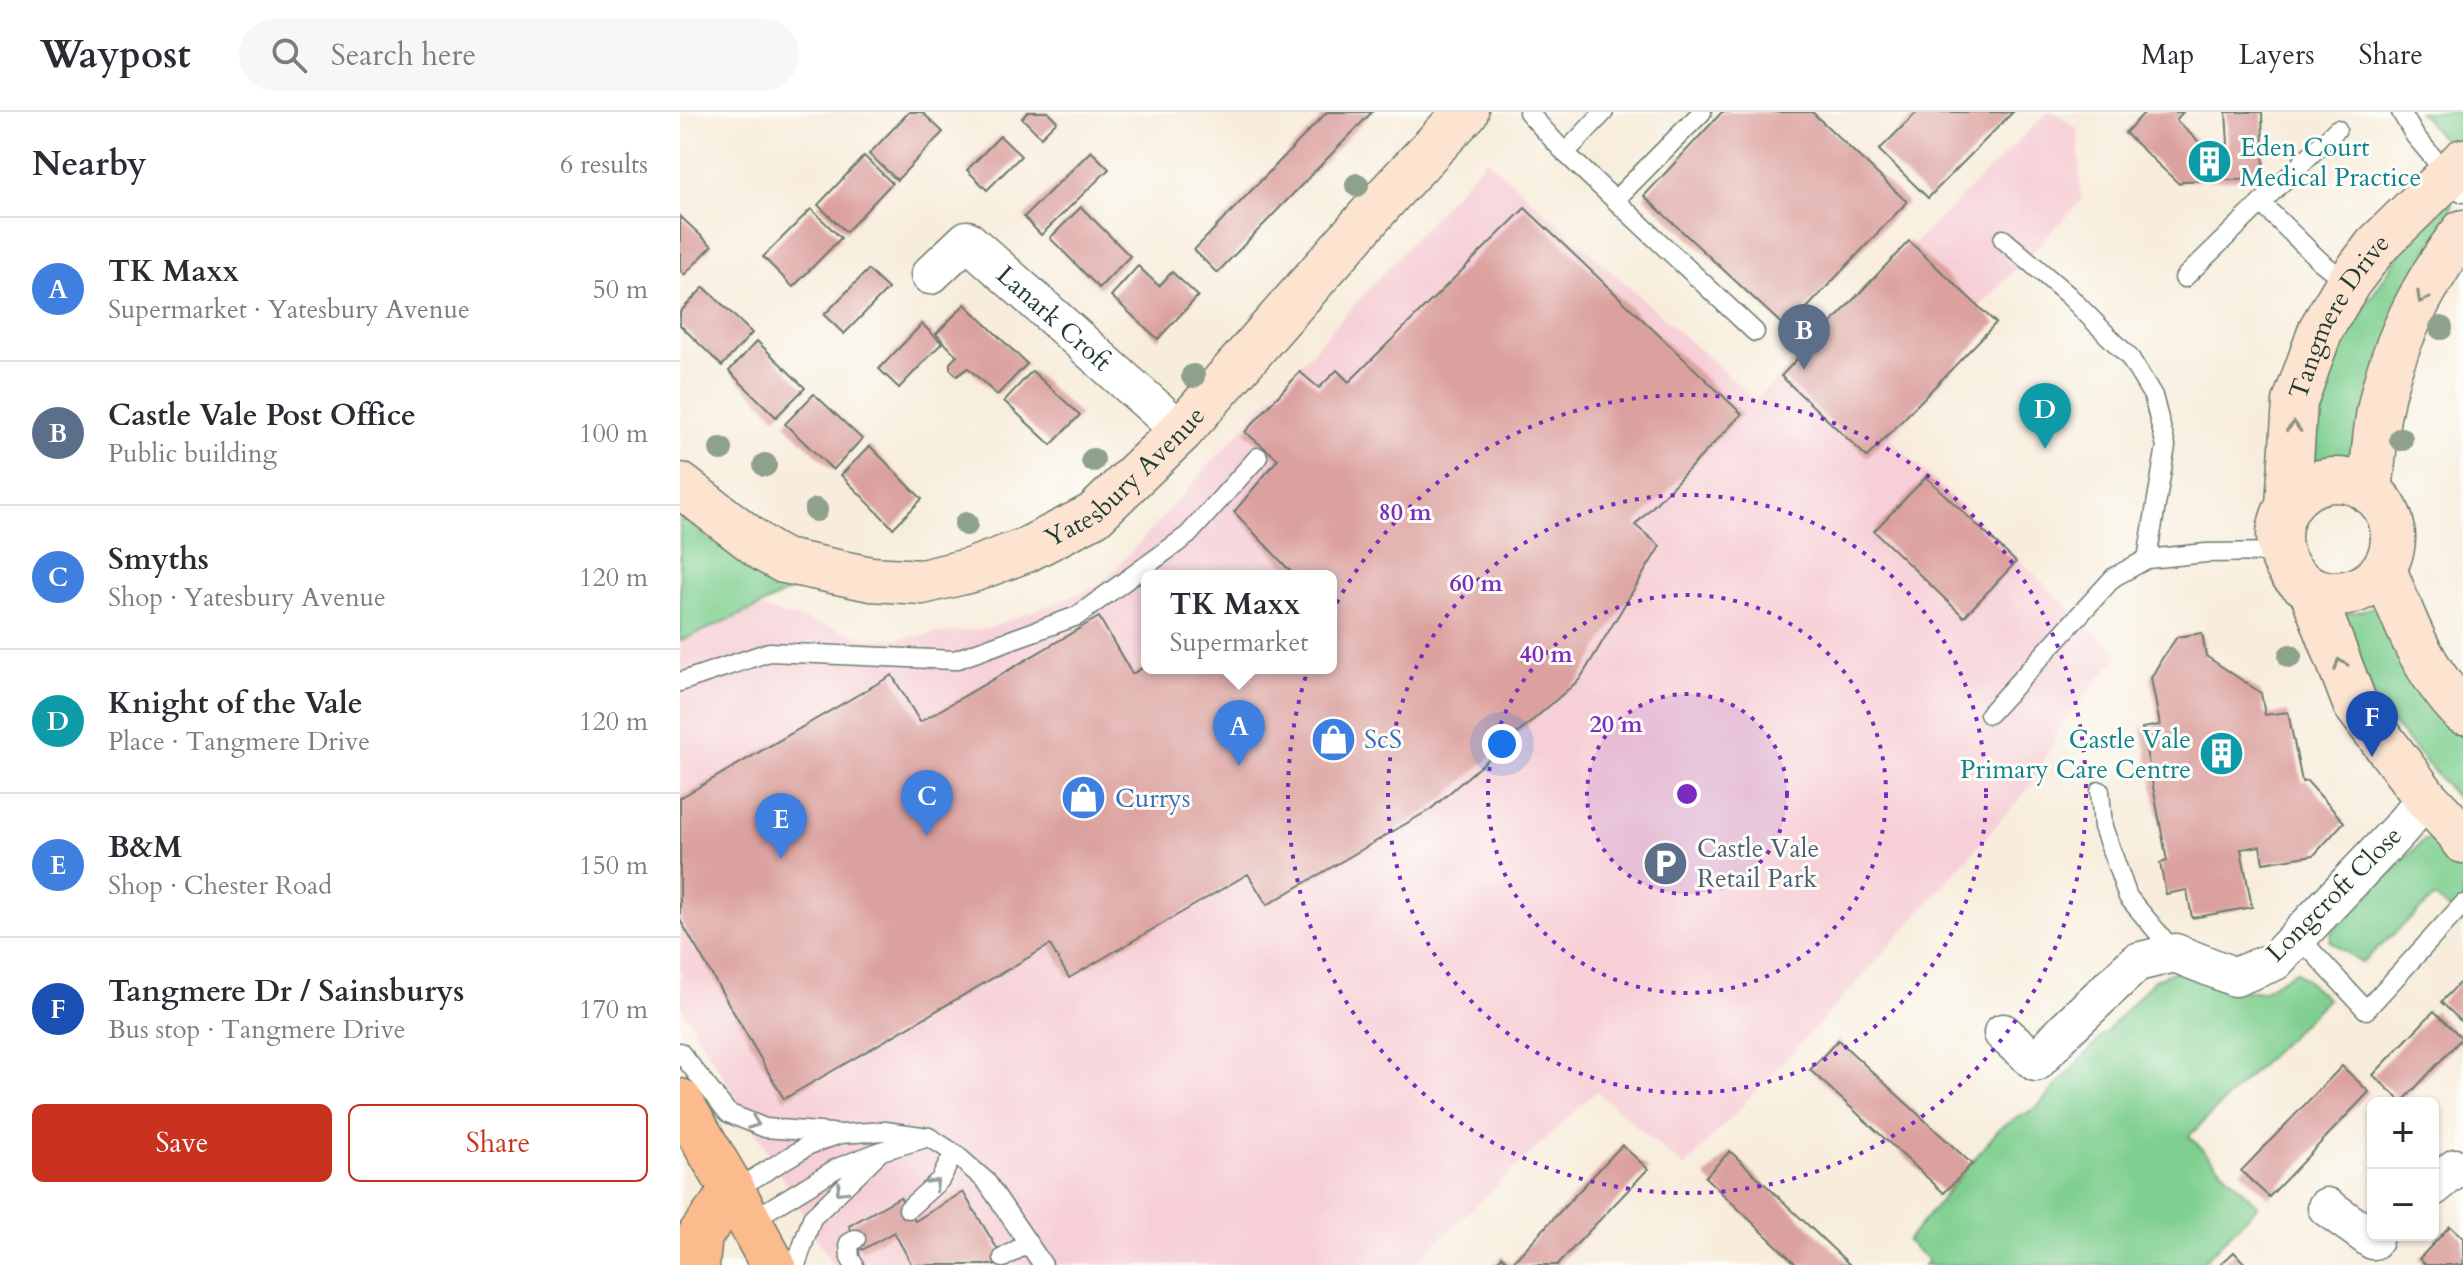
<!DOCTYPE html>
<html lang="en">
<head>
<meta charset="utf-8">
<style>
	:root { --surface:#fff; --page:#f7f7f7; --text:#2b2b33; --muted:#7c7c81; --line:#e1e1e2; --accent:#c8321e }
	body { margin:0; font-family:Cardo,serif; background:var(--page); color:var(--text) }
	.controls { position:absolute; right:24px; bottom:24px; display:grid; overflow:hidden; border-radius:12px; box-shadow:0 2px 6px #0004 }
	.controls button { width:72px; height:72px; display:grid; place-items:center; padding:0; border:0; border-bottom:2px solid var(--line); background:var(--surface); color:var(--text); font:40px sans-serif }
	.you { position:absolute; left:822px; top:632px; width:28px; height:28px; margin:-20px; border:6px solid #fff; border-radius:50%; background:#1a73e8; box-shadow:0 0 0 12px #1a73e833 }
	.badge { display:grid; place-items:center; width:52px; height:52px; border-radius:50%; background:var(--accent); color:#fff; font-size:26px; font-weight:700 }
	.pin { position:absolute; translate:-50% -66px; filter:drop-shadow(0 2px 4px #0008) }
	.pin::after { content:''; position:absolute; top:42px; width:28px; height:24px; background:inherit; clip-path:polygon(0 0,100% 0,50% 100%) }
	.popup { position:absolute; left:461px; top:458px; width:196px; height:104px; box-sizing:border-box; display:grid; place-content:center; border-radius:12px; background:var(--surface); filter:drop-shadow(0 2px 6px #0005); font-size:26px; white-space:nowrap; color:var(--muted) }
	.popup b { font-size:30px; color:var(--text) }
	.popup::after { content:''; position:absolute; left:50%; top:100%; margin-left:-16px; border:16px solid transparent; border-top-color:var(--surface) }
	.list { margin:0; padding:0; list-style:none }
	h2 { display:flex; justify-content:space-between; align-items:center; height:104px; margin:0; padding:0 32px; font-size:34px }
	h2 small { font-size:26px; font-weight:400; color:var(--muted) }
	.list li { display:grid; grid-template-columns:52px 1fr auto; gap:24px; align-items:center; box-sizing:border-box; height:144px; padding:0 32px; border-top:2px solid var(--line) }
	.list b { display:block; font-size:30px; white-space:nowrap }
	.list p { margin:0; font-size:26px; white-space:nowrap; color:var(--muted) }
	.list em { font-size:26px; font-style:normal; color:var(--muted) }
	.actions { display:flex; gap:16px; padding:24px 32px }
	.actions a { flex:1; padding:18px 0; border:2px solid var(--accent); border-radius:12px; text-align:center; font-size:28px; color:var(--accent) }
	.actions .main { background:var(--accent); color:#fff }
	.icon { flex:none; width:44px; height:44px; fill:none; stroke:currentColor; stroke-width:2; stroke-linecap:round; stroke-linejoin:round }
	.map { position:relative; flex:none; width:1783px; height:1153px; overflow:hidden }
	header { display:flex; align-items:center; gap:48px; box-sizing:border-box; height:112px; padding:0 40px; background:var(--surface); border-bottom:2px solid var(--line) }
	header strong { font-size:38px }
	nav { display:flex; gap:44px; margin-inline-start:auto; font-size:28px }
	.search { width:560px; height:72px; background:var(--page); display:flex; align-items:center; gap:20px; box-sizing:border-box; padding:0 28px; border-radius:44px; color:var(--muted); font-size:30px }
	main { display:flex }
	aside { flex:1; background:var(--surface) }
	.map>svg:first-child { display:block }
	.built { fill:#f6cfd7; fill-rule:evenodd }
	.green { fill:#7fcf90; stroke:#4f8662; stroke-width:2 }
	.building { fill:#dba19f }
	.lines { fill:none; stroke-linecap:round; stroke-linejoin:round }
	.lane-casing { stroke:#6b7b6f; stroke-width:21 }
	.street-casing { stroke:#6b7b6f; stroke-width:41 }
	.secondary-casing { stroke:#6b7b6f; stroke-width:47 }
	.highway-casing { stroke:#6b7b6f; stroke-width:47 }
	.lane { stroke:#fff; stroke-width:18 }
	.street { stroke:#fff; stroke-width:38 }
	.secondary { stroke:#fde4d1; stroke-width:44 }
	.highway { stroke:#fbbb8c; stroke-width:44 }
	.tree { fill:#8ea18c }
	.oneway { stroke:#8e9082 }
	.oneway2 { stroke:#8f9e9a }
	.ring { fill:none; stroke:#7b2cbf; stroke-width:4; stroke-dasharray:4 8 }
	.labels { text-anchor:middle; dominant-baseline:central; stroke-width:6; stroke-linejoin:round; paint-order:stroke }
	.culture-label { font-size:26px; fill:#0d838f; stroke:#fdfcf7; text-anchor:start }
	.street-label { font-size:26px; fill:#1f3d34; stroke:#fdfcf7 }
	.shop-label { font-size:26px; fill:#366cbe; stroke:#fdfcf7; text-anchor:start }
	.service-label { font-size:26px; fill:#4e5e75; stroke:#fdfcf7; text-anchor:start }
	.centre { fill:#7b2cbf; stroke:#fdfcf7; stroke-width:4 }
	.ring-label { font-size:24px; text-anchor:middle; font-weight:bold; fill:#7b2cbf; stroke:#fdfcf7; stroke-width:6; stroke-linejoin:round; paint-order:stroke }
</style>
</head>
<body>
<header>
<strong>Waypost</strong>
<div class="search"><svg class="icon" aria-label="search" viewBox="0 0 24 24"><circle cx="10" cy="10" r="6"/><path d="M15 15l6 6"/></svg>Search here</div>
<nav><a>Map</a><a>Layers</a><a>Share</a></nav>
</header>
<main>
<aside>
<h2>Nearby<small>6 results</small></h2>
<ul class="list">
<li><span class="badge" style="background:#3f7fe0">A</span><div><b>TK Maxx</b><p>Supermarket · Yatesbury Avenue</p></div><em>50 m</em></li>
<li><span class="badge" style="background:#5c6f8a">B</span><div><b>Castle Vale Post Office</b><p>Public building</p></div><em>100 m</em></li>
<li><span class="badge" style="background:#3f7fe0">C</span><div><b>Smyths</b><p>Shop · Yatesbury Avenue</p></div><em>120 m</em></li>
<li><span class="badge" style="background:#0f9aa8">D</span><div><b>Knight of the Vale</b><p>Place · Tangmere Drive</p></div><em>120 m</em></li>
<li><span class="badge" style="background:#3f7fe0">E</span><div><b>B&amp;M</b><p>Shop · Chester Road</p></div><em>150 m</em></li>
<li><span class="badge" style="background:#1a4fb4">F</span><div><b>Tangmere Dr / Sainsburys</b><p>Bus stop · Tangmere Drive</p></div><em>170 m</em></li>
</ul>
<div class="actions"><a class="main">Save</a><a>Share</a></div>
</aside>
<div class="map">
<svg width="1783" height="1153" viewBox="0 0 1783 1153">
	<rect width="100%" height="100%" fill="#fdfcf7"/>
	<filter id="ink" filterUnits="userSpaceOnUse"><feTurbulence type="fractalNoise" baseFrequency=".0125" numOctaves="2"/><feDisplacementMap in="SourceGraphic" scale="16" xChannelSelector="R" yChannelSelector="G"/><feConvolveMatrix kernelMatrix="1 2 1 2 8 2 1 2 1" color-interpolation-filters="sRGB"/></filter>
	<filter id="wash" filterUnits="userSpaceOnUse"><feTurbulence type="fractalNoise" baseFrequency=".006" numOctaves="4" result="noise"/><feDisplacementMap in="SourceGraphic" scale="32" xChannelSelector="R" yChannelSelector="G"/><feGaussianBlur stdDeviation="1.8" result="paint"/><feColorMatrix in="noise" values="0 0 0 0 0 0 0 0 0 0 0 0 0 0 0 0 0 1.4 0 .05"/><feComposite in="paint" operator="in"/></filter>
	<g filter="url(#wash)">
		<rect width="100%" height="100%" fill="#f8eddc"/>
		<path class="built" d="M1368 0H1375L1398 18 1401 89 1299 195 1316 211 1210 327 1439 542 1381 614 1351 674 1175 873 1004 1056 916 979 733 1153H152L86 1036 0 893V529L78 495 196 528 309 516 421 473 806 47 1075 288ZM467 464H651V556H467Z"/>
		<g class="green">
			<polygon points="1739,0 1783,0 1783,27 1765,30"/>
			<polygon points="1771,86 1773,115 1683,363 1651,357 1637,358 1635,336 1643,278 1651,247 1719,143"/>
			<polygon points="0,403 35,432 119,474 78,495 0,529"/>
			<polygon points="1709,489 1783,619 1783,693 1698,595 1660,502 1682,499"/>
			<polygon points="1764,727 1783,751 1783,811 1755,785 1681,851 1650,829 1652,819 1744,728"/>
			<polygon points="1499,857 1557,879 1582,879 1616,859 1647,887 1509,1024 1578,1094 1520,1153 1244,1153 1248,1148 1227,1129 1320,1016 1357,995 1474,868"/>
		</g>
		<g id="blocks">
			<g class="building">
				<polygon points="229,0 242,0 263,20 217,68 189,42"/>
				<polygon points="348,0 368,0 377,9 361,25 342,6"/>
				<polygon points="647,0 692,0 537,161 514,138"/>
				<polygon points="1042,0 1132,0 1227,90 1107,217 964,84"/>
				<polygon points="1237,0 1333,0 1248,86 1199,38"/>
				<polygon points="1465,0 1503,0 1496,8 1522,33 1548,32 1546,0 1582,0 1584,67 1503,69 1499,72 1445,21"/>
				<polygon points="320,24 341,44 307,78 287,58"/>
				<polygon points="411,39 429,57 361,123 344,105"/>
				<polygon points="184,44 212,71 166,120 138,93"/>
				<polygon points="401,95 450,144 419,176 370,126"/>
				<polygon points="845,96 1062,302 955,413 980,434 900,567 751,697 587,793 568,762 389,866 370,833 104,987 0,808 0,686 212,563 240,610 419,505 452,562 467,553 467,556 651,556 651,464 615,464 554,400 598,347 565,320 620,260 639,276 657,258 669,270"/>
				<polygon points="131,97 161,126 113,175 83,145"/>
				<polygon points="0,104 32,134 4,163 0,158"/>
				<polygon points="1229,129 1316,211 1187,345 1101,264"/>
				<polygon points="458,154 479,174 492,160 518,184 478,227 431,184"/>
				<polygon points="188,158 208,177 164,222 144,203"/>
				<polygon points="24,175 72,221 42,254 0,213 0,200"/>
				<polygon points="285,192 347,252 317,283 288,256 277,264 270,257 270,251 277,244 256,222"/>
				<polygon points="242,212 262,231 219,276 199,257"/>
				<polygon points="77,229 125,276 96,305 49,259"/>
				<polygon points="352,259 400,303 371,333 324,289"/>
				<polygon points="134,282 182,327 153,358 105,312"/>
				<polygon points="190,334 242,387 213,416 161,363"/>
				<polygon points="1246,365 1336,450 1284,505 1194,419"/>
				<polygon points="1522,521 1526,544 1581,581 1585,603 1608,600 1622,670 1627,669 1664,710 1634,743 1583,751 1580,734 1561,737 1572,795 1512,806 1507,778 1486,782 1480,751 1487,749 1462,616 1480,613 1471,566 1481,548 1497,525"/>
				<polygon points="1783,867 1783,911 1761,890"/>
				<polygon points="1754,899 1782,926 1722,990 1693,963"/>
				<polygon points="1158,928 1292,1052 1264,1081 1130,958"/>
				<polygon points="1662,954 1689,980 1589,1085 1561,1059"/>
				<polygon points="942,1033 968,1057 877,1153 814,1153 822,1144 831,1152"/>
				<polygon points="1050,1039 1170,1153 1117,1153 1025,1065"/>
				<polygon points="283,1080 327,1153 232,1153 214,1120 182,1138 169,1114 220,1085 235,1109"/>
				<polygon points="1770,1114 1783,1126 1783,1153 1746,1153 1739,1147"/>
				<polygon points="1554,1140 1566,1153 1540,1153"/>
			</g>
		</g>
	</g>
	<g filter="url(#ink)">
		<use href="#blocks" fill-opacity="0" stroke="#6b7b6f" stroke-width="2"/>
		<g class="lines">
			<defs>
				<g id="lane">
					<polyline points="848,0 885,41 924,0"/>
					<polyline points="1721,0 1735,24 1783,81"/>
					<polyline points="885,41 1075,220"/>
					<polyline points="935,88 1022,0"/>
					<polyline points="1581,91 1657,17"/>
					<polyline points="1323,127 1388,183 1450,246 1473,284 1486,334 1467,447"/>
					<polyline points="1504,166 1581,91 1640,149 1668,171"/>
					<polyline points="0,570 89,540 275,548 397,504 508,423 578,345"/>
					<polyline points="1309,602 1434,465 1467,447 1526,441 1600,440"/>
					<polyline points="1420,679 1423,715 1448,785 1495,841"/>
					<polyline points="1618,824 1686,898 1783,792"/>
					<polyline points="0,940 48,1001 85,1016 152,1021"/>
					<polyline points="53,1079 129,1033 160,1022 205,1019 249,1025 274,1041 306,1069 363,1153"/>
					<polyline points="228,1097 260,1068 274,1041"/>
					<polyline points="70,1109 157,1056 201,1039"/>
					<polyline points="323,1146 348,1131"/>
					<polyline points="116,1153 132,1106 201,1039 243,1027"/>
					<polyline points="174,1153 170,1146 169,1131 176,1127"/>
				</g>
				<g id="street">
					<path id="s1" d="M250 163 287 128 501 319"/>
					<polyline points="1323,921 1356,950 1386,917 1457,850 1495,841 1555,865 1595,849 1719,718 1746,686"/>
					<polyline points="1753,1075 1776,1056 1783,1057"/>
					<polyline points="1647,1095 1693,1128"/>
				</g>
				<g id="secondary">
					<circle cx="1656" cy="425" r="57"/>
					<path id="s2" d="M0 373 86 439 104 449 191 467 242 470 292 458 346 438 414 403 501 319 710 81 786 0"/>
					<path d="M1690 380C1693 355 1694 330 1698 305 1709 240 1742 172 1783 120"/>
					<path id="s3" d="M1608 393 1615 290 1641 217 1668 171 1696 134 1783 49"/>
					<path d="M1704 457C1726 512 1741 556 1783 600"/>
					<polyline points="1631,477 1675,592 1746,686 1779,721 1783,729"/>
				</g>
				<g id="highway">
					<polyline points="0,989 53,1079 93,1153"/>
					<polyline points="17,1153 20,1123 53,1079"/>
				</g>
			</defs>
			<use href="#lane" class="lane-casing"/>
			<use href="#street" class="street-casing"/>
			<use href="#secondary" class="secondary-casing"/>
			<use href="#highway" class="highway-casing"/>
			<use href="#lane" class="lane"/>
			<use href="#street" class="street"/>
			<use href="#secondary" class="secondary"/>
			<use href="#highway" class="highway"/>
		</g>
		<g class="tree">
			<circle cx="677" cy="73" r="12"/>
			<circle cx="1761" cy="216" r="12"/>
			<circle cx="513" cy="264" r="12"/>
			<circle cx="1721" cy="327" r="12"/>
			<circle cx="41" cy="337" r="12"/>
			<circle cx="413" cy="348" r="12"/>
			<circle cx="85" cy="353" r="12"/>
			<circle cx="136" cy="398" r="12"/>
			<circle cx="286" cy="412" r="12"/>
			<circle cx="1610" cy="544" r="12"/>
		</g>
		<defs><path id="oneway-chevron" d="M-2-3.5L2.5 0L-2 3.5" fill="none" stroke-width="1.6" stroke-linecap="round" stroke-linejoin="round" transform="scale(2)"/></defs>
		<g class="oneway">
			<use href="#oneway-chevron" transform="translate(1742 186) rotate(119)"/>
			<use href="#oneway-chevron" transform="translate(1614 315) rotate(-87)"/>
			<use href="#oneway-chevron" transform="translate(1660 552) rotate(-111)"/>
		</g>
		<g class="oneway2">
			<use href="#oneway-chevron" transform="translate(74 1011) rotate(21)"/>
			<use href="#oneway-chevron" transform="translate(254 1072) rotate(-47)"/>
			<use href="#oneway-chevron" transform="translate(161 1078) rotate(136)"/>
		</g>
	</g>
	<circle cx="1007" cy="682" r="100" fill="#7b2cbf" fill-opacity=".12"/>
	<g class="ring">
		<circle cx="1007" cy="682" r="100"/>
		<circle cx="1007" cy="682" r="199"/>
		<circle cx="1007" cy="682" r="299"/>
		<circle cx="1007" cy="682" r="399"/>
	</g>
	<defs>
		<symbol id="building-disc" viewBox="-11 -11 22 22"><circle r="9.5" fill="#0f9aa8" stroke="#fdfcf7"/><path d="M-4-6H4V6H1V3H-1V6H-4ZM-2.5-4.3h1.7v1.8h-1.7ZM.8-4.3h1.7v1.8H.8ZM-2.5-1h1.7V.8h-1.7ZM.8-1h1.7V.8H.8Z" fill="#fff"/></symbol>
		<symbol id="shop-disc" viewBox="-11 -11 22 22"><circle r="9.5" fill="#3f7fe0" stroke="#fdfcf7"/><path d="M-5-2.5h2.3a2.7 3.5 0 0 1 5.4 0H5L5.5 6h-11ZM-1.5-2.5h3a1.5 2.3 0 0 0-3 0Z" fill="#fff"/></symbol>
		<symbol id="parking-disc" viewBox="-11 -11 22 22"><circle r="9.5" fill="#5c6f8a" stroke="#fdfcf7"/><path d="M-3.5-5.5H1a3.5 3.5 0 0 1 0 7H-1V5.5H-3.5ZM-1-3.4V-.6H.8a1.4 1.4 0 0 0 0-2.8Z" fill="#fff"/></symbol>
	</defs>
	<g fill-rule="evenodd">
		<use href="#building-disc" x="1504" y="24" width="51" height="51"/>
		<use href="#shop-disc" x="628" y="602" width="51" height="51"/>
		<use href="#building-disc" x="1516" y="616" width="51" height="51"/>
		<use href="#shop-disc" x="378" y="660" width="51" height="51"/>
		<use href="#parking-disc" x="960" y="726" width="51" height="51"/>
	</g>
	<g class="labels">
		<g class="culture-label">
			<text x="1560" y="35">Eden Court<tspan x="1560" dy="30">Medical Practice</tspan></text>
			<text x="1511" y="627" text-anchor="end">Castle Vale<tspan x="1511" dy="30">Primary Care Centre</tspan></text>
		</g>
		<g class="street-label">
			<text stroke="none"><textPath href="#s1" startOffset="168">Lanark Croft</textPath></text>
			<text stroke="none"><textPath href="#s3" startOffset="200">Tangmere Drive</textPath></text>
			<text stroke="none"><textPath href="#s2" startOffset="502">Yatesbury Avenue</textPath></text>
			<text transform="translate(1654 782) rotate(-45)">Longcroft Close</text>
		</g>
		<g class="shop-label">
			<text x="684" y="627">ScS</text>
			<text x="435" y="686">Currys</text>
		</g>
		<g class="service-label">
			<text x="1017" y="736">Castle Vale<tspan x="1017" dy="30">Retail Park</tspan></text>
		</g>
	</g>
	<circle cx="1007" cy="682" r="12" class="centre"/>
	<g class="ring-label">
		<text x="725" y="408">80 m</text>
		<text x="796" y="479">60 m</text>
		<text x="866" y="550">40 m</text>
		<text x="936" y="620">20 m</text>
	</g>
</svg>
<div class="controls">
<button>+</button>
<button>−</button>
</div>
<div class="you"></div>
<div class="pin badge" style="left:559px;top:654px;background:#3f7fe0">A</div>
<div class="popup"><b>TK Maxx</b>Supermarket</div>
<div class="pin badge" style="left:1124px;top:258px;background:#5c6f8a">B</div>
<div class="pin badge" style="left:247px;top:724px;background:#3f7fe0">C</div>
<div class="pin badge" style="left:1365px;top:337px;background:#0f9aa8">D</div>
<div class="pin badge" style="left:101px;top:747px;background:#3f7fe0">E</div>
<div class="pin badge" style="left:1692px;top:645px;background:#1a4fb4">F</div>
</div>
</main>
</body>
</html>
